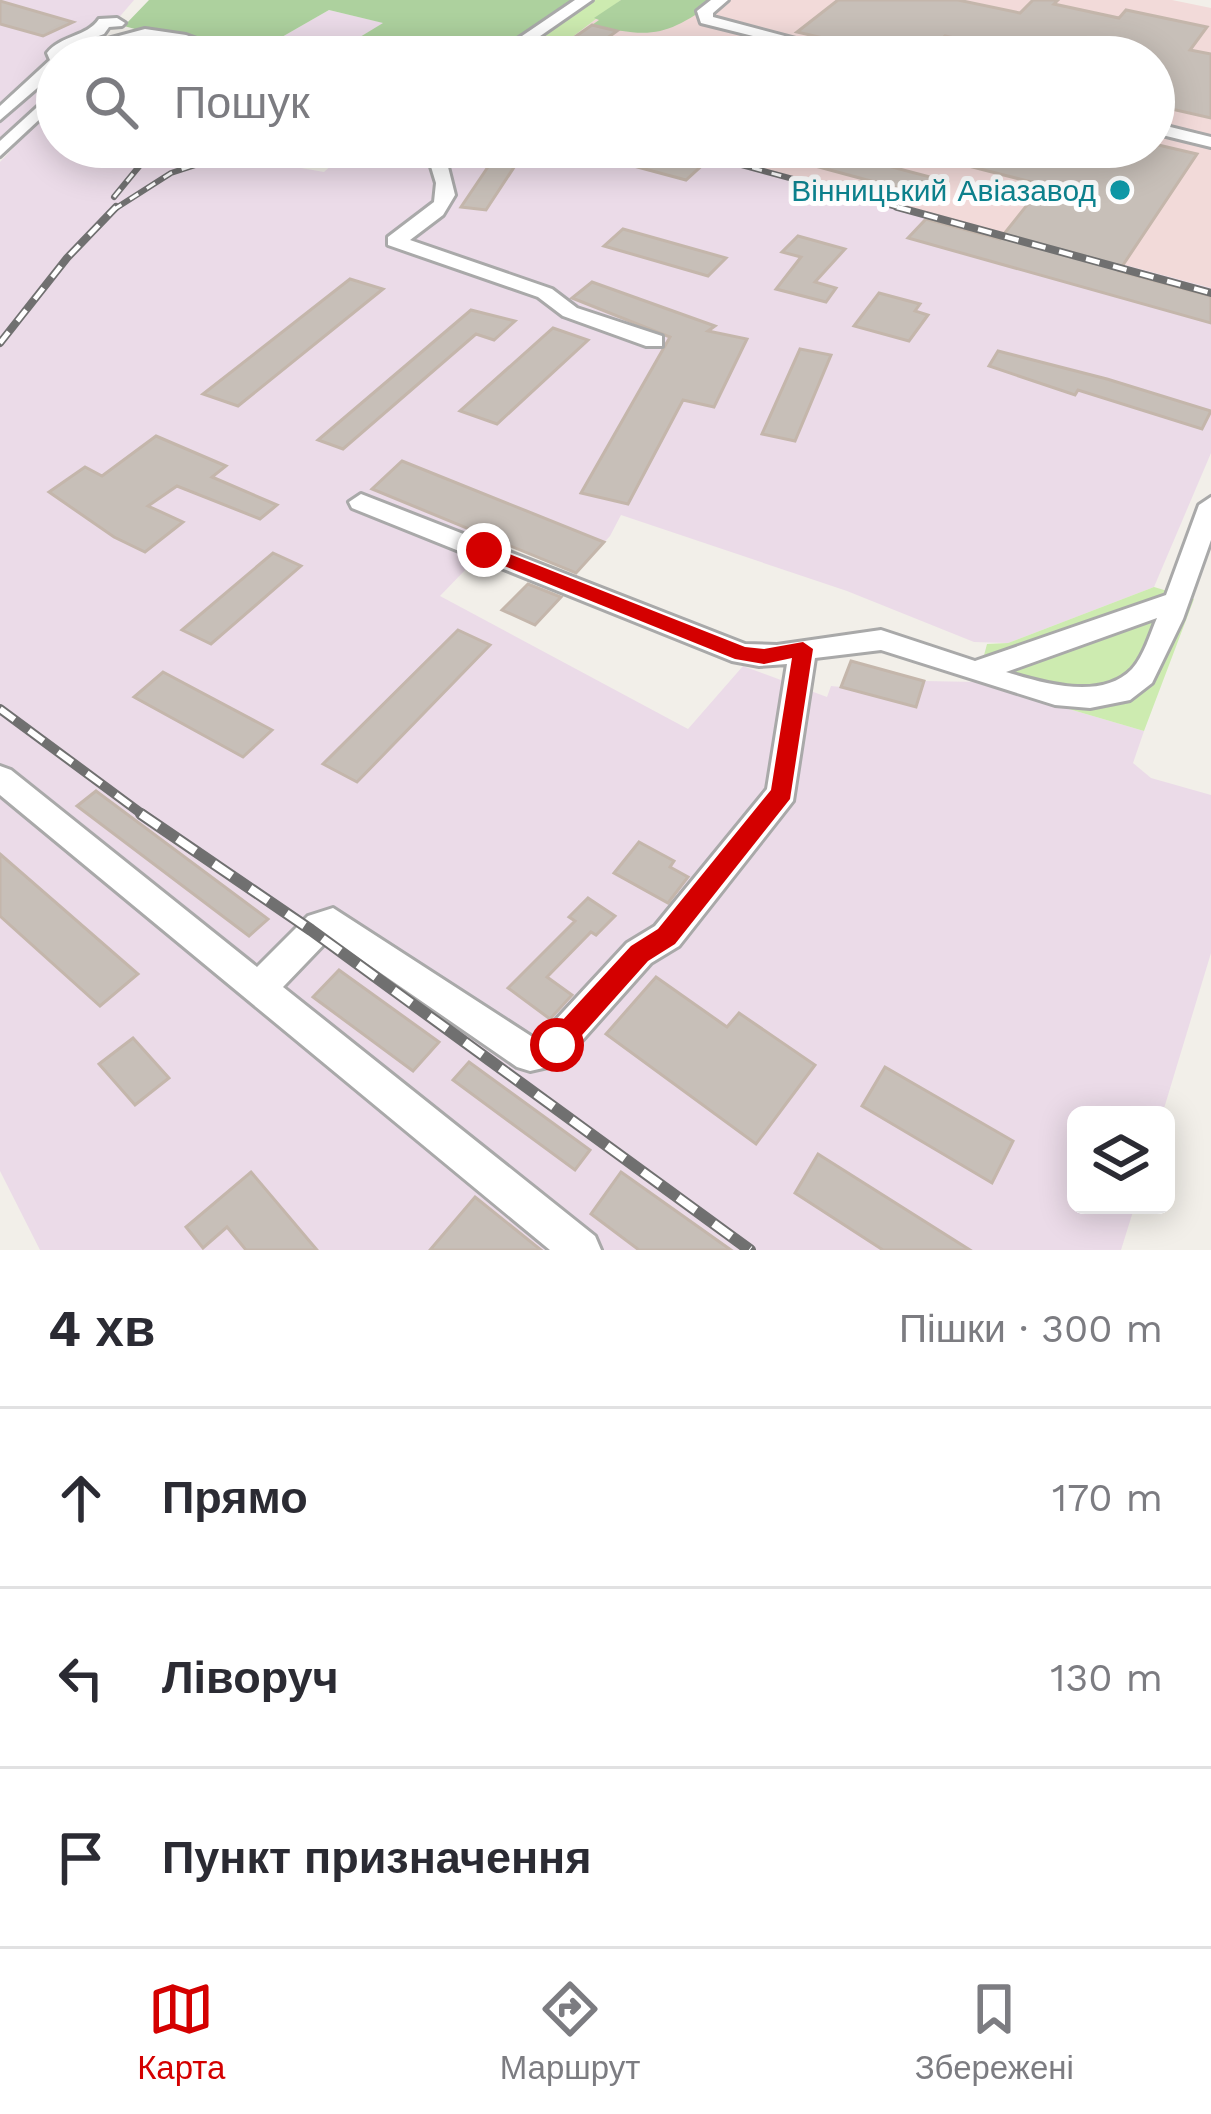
<!DOCTYPE html>
<html lang="uk">
<head>
<meta charset="utf-8">
<style>
	:root { --surface:#fff; --page:#f7f7f7; --text:#2b2b33; --muted:#7c7c81; --line:#e1e1e2; --accent:#d40000 }
	body { margin:0; font-family:"Work Sans",sans-serif; background:var(--page); color:var(--text) }
	.controls { position:absolute; right:36px; bottom:36px; display:grid; overflow:hidden; border-radius:18px; box-shadow:0 6px 30px #0003 }
	.controls button { width:108px; height:108px; display:grid; place-items:center; padding:0; border:0; border-bottom:3px solid var(--line); background:var(--surface); color:var(--text); font:60px sans-serif }
	.stop { position:absolute; width:36px; height:36px; margin:-27px; border:9px solid #d40000; border-radius:50%; background:#fff }
	.stop.end { background:#d40000; border-color:#fff; box-shadow:0 3px 12px #0008 }
	.list { margin:0; padding:0; list-style:none }
	h2 { display:flex; justify-content:space-between; align-items:center; height:156px; margin:0; padding:0 48px; font-size:51px }
	h2 small { font-size:39px; font-weight:400; color:var(--muted) }
	.list li { display:grid; grid-template-columns:78px 1fr auto; gap:36px; align-items:center; box-sizing:border-box; height:180px; padding:0 48px; border-top:3px solid var(--line) }
	.list b { display:block; font-size:45px; white-space:nowrap }
	.list em { font-size:39px; font-style:normal; color:var(--muted) }
	.icon { flex:none; width:66px; height:66px; fill:none; stroke:currentColor; stroke-width:2; stroke-linecap:round; stroke-linejoin:round }
	.map { position:relative; flex:none; width:1211px; height:1250px; overflow:hidden }
	.search { position:absolute; background:var(--surface); box-shadow:0 6px 30px #0003; left:36px; right:36px; top:36px; height:132px; display:flex; align-items:center; gap:30px; box-sizing:border-box; padding:0 42px; border-radius:66px; color:var(--muted); font-size:45px }
	.sheet { height:696px; background:var(--surface) }
	nav { display:flex; justify-content:space-around; align-items:center; box-sizing:border-box; height:168px; border-top:3px solid var(--line); background:var(--surface); font-size:33px; color:var(--muted) }
	nav a { display:grid; justify-items:center; gap:6px }
	nav .on { color:var(--accent) }
	.map>svg:first-child { display:block }
	.commercial { fill:#f2dad9 }
	.industrial { fill:#ebdbe8 }
	.grass { fill:#cdebb0 }
	.forest { fill:#add19e }
	.building { fill:#c7bfb8; stroke:#c4b6ab; stroke-width:3 }
	.lines { fill:none; stroke-linecap:round; stroke-linejoin:round }
	.minor-casing { stroke:#a9a9a9; stroke-width:6 }
	.minor { fill:#fff; fill-rule:evenodd }
	.rail-far3-casing { stroke:#707070; stroke-width:6 }
	.rail-far2-casing { stroke:#707070; stroke-width:8 }
	.rail-far1-casing { stroke:#707070; stroke-width:10 }
	.rail-casing { stroke:#707070; stroke-width:12 }
	.rail-far3 { stroke:#fff; stroke-width:3; stroke-dasharray:10; stroke-linecap:butt }
	.rail-far2 { stroke:#fff; stroke-width:4.5; stroke-dasharray:14; stroke-linecap:butt }
	.rail-far1 { stroke:#fff; stroke-width:6; stroke-dasharray:18; stroke-linecap:butt }
	.rail { stroke:#fff; stroke-width:8; stroke-dasharray:22; stroke-linecap:butt }
	.route { fill:#d40000 }
	.culture-dot { fill:#0f9aa8; stroke:#fff; stroke-width:4.5 }
	.labels { text-anchor:middle; dominant-baseline:central; stroke-width:10; stroke-linejoin:round; paint-order:stroke }
	.far-culture-label { font-size:30px; fill:#0d838f; stroke:#fff; text-anchor:end }
</style>
</head>
<body>
<div class="map">
<svg width="1211" height="1250" viewBox="0 0 1211 1250">
	<rect width="100%" height="100%" fill="#f2efe9"/>
	<polygon class="commercial" points="621,0 1172,0 1211,8 1211,288 683,147 1154,147 1154,57 546,57"/>
	<g class="industrial">
		<polygon points="0,0 134,0 85,57 57,57 57,85 0,142"/>
		<polygon points="329,10 384,23 327,57 247,57"/>
		<polygon points="57,102 57,147 261,147 233,156 324,172 352,147 683,147 1211,288 1211,453 1154,587 1008,643 974,642 847,591 621,515 610,536 576,573 495,539 440,596 688,729 743,666 827,697 831,686 841,687 915,707 924,681 977,682 1144,731 1133,763 1151,778 1211,795 1211,953 1162,1115 1076,1115 1076,1205 1135,1205 1121,1250 40,1250 0,1171 0,162"/>
	</g>
	<g class="grass">
		<polygon points="569,0 621,0 546,57 499,57 579,3"/>
		<polygon points="1154,587 1194,599 1144,731 977,682 987,644 1008,643"/>
	</g>
	<g class="forest">
		<polygon points="149,0 569,0 581,3 499,57 327,57 383,23 329,10 247,57 237,57 124,26"/>
		<path d="M621 0H717C667 36 653 39 592 25L599 20 594 18Z"/>
	</g>
	<g class="building">
		<polygon points="838,0 958,0 1020,13 1033,0 1058,0 1054,4 1119,18 1126,10 1207,27 1190,50 1211,54 1211,118 1154,105 1154,57 967,57 981,44 945,36 932,48 915,44 901,56 797,32"/>
		<polygon points="0,1 73,22 43,36 0,24"/>
		<polygon points="592,25 617,31 581,57 546,57"/>
		<polygon points="1154,144 1197,154 1119,271 1211,296 1211,323 908,238 926,219 1000,239 1043,185 972,167 990,147"/>
		<polygon points="582,147 657,147 708,160 686,180 581,152"/>
		<polygon points="763,147 816,147 934,178 919,194 763,152"/>
		<polygon points="498,152 522,155 486,210 461,207"/>
		<polygon points="623,229 726,258 708,276 604,246"/>
		<polygon points="798,236 845,249 815,282 836,288 826,302 776,289 801,257 782,252"/>
		<polygon points="350,279 383,289 238,406 203,394"/>
		<polygon points="592,282 715,326 708,331 747,339 714,407 683,400 628,504 581,493 670,337 572,298"/>
		<polygon points="879,293 920,304 915,311 928,315 909,341 854,326"/>
		<polygon points="471,310 515,321 494,340 476,334 343,449 318,440"/>
		<polygon points="553,328 588,340 497,424 460,411"/>
		<polygon points="800,349 831,355 795,441 762,434"/>
		<polygon points="998,351 1107,379 1211,411 1202,429 1078,390 1075,395 989,366"/>
		<polygon points="156,436 226,466 212,477 277,505 260,519 177,486 148,506 183,522 145,552 114,537 49,492 85,467 102,476"/>
		<polygon points="402,461 604,542 576,573 372,489"/>
		<polygon points="273,553 301,566 211,644 182,630"/>
		<polygon points="528,584 561,597 535,625 502,610"/>
		<polygon points="458,630 490,645 357,782 323,764"/>
		<polygon points="851,661 924,681 916,707 841,687"/>
		<polygon points="163,672 272,730 243,757 134,697"/>
		<polygon points="96,791 268,919 249,936 77,806"/>
		<polygon points="639,842 674,861 670,867 688,877 668,903 614,873"/>
		<polygon points="0,854 138,974 100,1006 0,916"/>
		<polygon points="588,898 615,916 596,935 591,932 547,977 572,995 550,1019 508,988 575,921 569,917"/>
		<polygon points="339,970 439,1042 413,1071 313,997"/>
		<polygon points="656,977 727,1027 739,1013 815,1065 756,1144 606,1034"/>
		<polygon points="133,1038 169,1078 135,1105 99,1064"/>
		<polygon points="469,1062 590,1150 575,1170 453,1080"/>
		<polygon points="885,1067 1013,1141 992,1183 862,1106"/>
		<polygon points="818,1154 970,1250 883,1250 795,1193"/>
		<polygon points="251,1172 317,1250 246,1250 227,1227 203,1248 186,1227"/>
		<polygon points="621,1172 731,1250 639,1250 591,1214"/>
		<polygon points="475,1197 541,1250 430,1250"/>
	</g>
	<g class="lines">
		<defs>
			<g id="minor">
				<polygon points="575,0 592,0 510,57 491,57"/>
				<polygon points="711,0 728,0 713,13 713,17 864,57 837,57 701,23 697,11"/>
				<path d="M117 18 125 23 122 26 109 27 104 34 69 47 65 57H57V71L0 120V106L50 60 47 53C61 35 87 37 99 19Z"/>
				<path d="M145 29 186 35 245 57C211 57 182 38 149 38 124 38 109 57 85 57L104 40Z"/>
				<polygon points="57,89 57,103 0,156 0,141"/>
				<polygon points="1154,123 1211,137 1211,147 1154,133"/>
				<polygon points="312,147 331,147 319,154"/>
				<polygon points="425,147 443,147 455,195 443,215 410,240 552,289 577,308 662,336 662,346 646,346 563,316 538,297 388,245 388,237 434,202 436,183"/>
				<path d="M361 494 745 644 777 645 881 630 975 661 1166 595 1199 505 1211 497V540L1183 619 1152 683 1130 700 1090 708 1055 705 881 650 815 658 793 801 679 946 651 963 561 1064 530 1071 517 1067 330 938 283 987 595 1236 601 1250H550L0 795V766L11 770 257 967 308 916 333 908 534 1038 540 1037 627 943 655 926 767 789 787 664 759 666 732 661 352 508 349 502ZM1157 618C1150 634 1144 656 1132 669 1101 701 1043 683 1006 672Z"/>
			</g>
		</defs>
		<use href="#minor" class="minor-casing"/>
		<use href="#minor" class="minor"/>
		<defs>
			<g id="rail-far3">
				<polyline points="675,147 908,210"/>
				<polyline points="114,197 155,147"/>
				<polyline points="113,210 171,173 251,147"/>
			</g>
			<g id="rail-far2">
				<polyline points="897,207 1211,293"/>
				<polyline points="0,343 67,258 116,207"/>
			</g>
			<polyline id="rail-far1" points="0,709 146,817"/>
			<polyline id="rail" points="141,814 311,930 750,1250"/>
		</defs>
		<use href="#rail-far3" class="rail-far3-casing"/>
		<use href="#rail-far2" class="rail-far2-casing"/>
		<use href="#rail-far1" class="rail-far1-casing"/>
		<use href="#rail" class="rail-casing"/>
		<use href="#rail-far3" class="rail-far3"/>
		<use href="#rail-far2" class="rail-far2"/>
		<use href="#rail-far1" class="rail-far1"/>
		<use href="#rail" class="rail"/>
	</g>
	<polygon class="route" points="484,544 745,647 764,649 803,642 813,649 790,799 675,944 648,961 566,1053 557,1056 548,1053 545,1045 548,1036 631,946 658,929 771,790 792,658 764,664 735,659 477,555 477,546"/>
	<circle class="culture-dot" cx="1120" cy="190" r="12"/>
	<g class="labels">
		<g class="far-culture-label">
			<text x="1096" y="190">Вінницький Авіазавод</text>
		</g>
	</g>
</svg>
<div class="controls">
<button><svg class="icon" aria-label="layers" viewBox="0 0 24 24"><path d="M12 4l9 5-9 5-9-5zM3 14l9 5 9-5"/></svg></button>
</div>
<div class="stop" style="left:557px;top:1045px"></div>
<div class="stop end" style="left:484px;top:550px"></div>
<div class="search"><svg class="icon" aria-label="search" viewBox="0 0 24 24"><circle cx="10" cy="10" r="6"/><path d="M15 15l6 6"/></svg>Пошук</div>
</div>
<section class="sheet">
<h2>4 хв<small>Пішки · 300 m</small></h2>
<ul class="list">
<li><svg class="icon" aria-label="ahead" viewBox="0 0 24 24"><path d="M12 20V5M6 11l6-6 6 6"/></svg><div><b>Прямо</b></div><em>170 m</em></li>
<li><svg class="icon" aria-label="left" viewBox="0 0 24 24"><path d="M17 20v-9H6M10 6l-5 5 5 5"/></svg><div><b>Ліворуч</b></div><em>130 m</em></li>
<li><svg class="icon" aria-label="arrive" viewBox="0 0 24 24"><path d="M6 21V4h12l-3 4 3 4H6"/></svg><div><b>Пункт призначення</b></div></li>
</ul>
</section>
<nav>
<a class="on"><svg class="icon" aria-label="map" viewBox="0 0 24 24"><path d="M3 6l6-2 6 2 6-2v14l-6 2-6-2-6 2zM9 4v14M15 6v14"/></svg>Карта</a>
<a><svg class="icon" aria-label="directions" viewBox="0 0 24 24"><path d="M12 3l9 9-9 9-9-9zM9 14v-3h6M13 9l2 2-2 2"/></svg>Маршрут</a>
<a><svg class="icon" aria-label="saved" viewBox="0 0 24 24"><path d="M7 4h10v16l-5-4-5 4z"/></svg>Збережені</a>
</nav>
</body>
</html>
